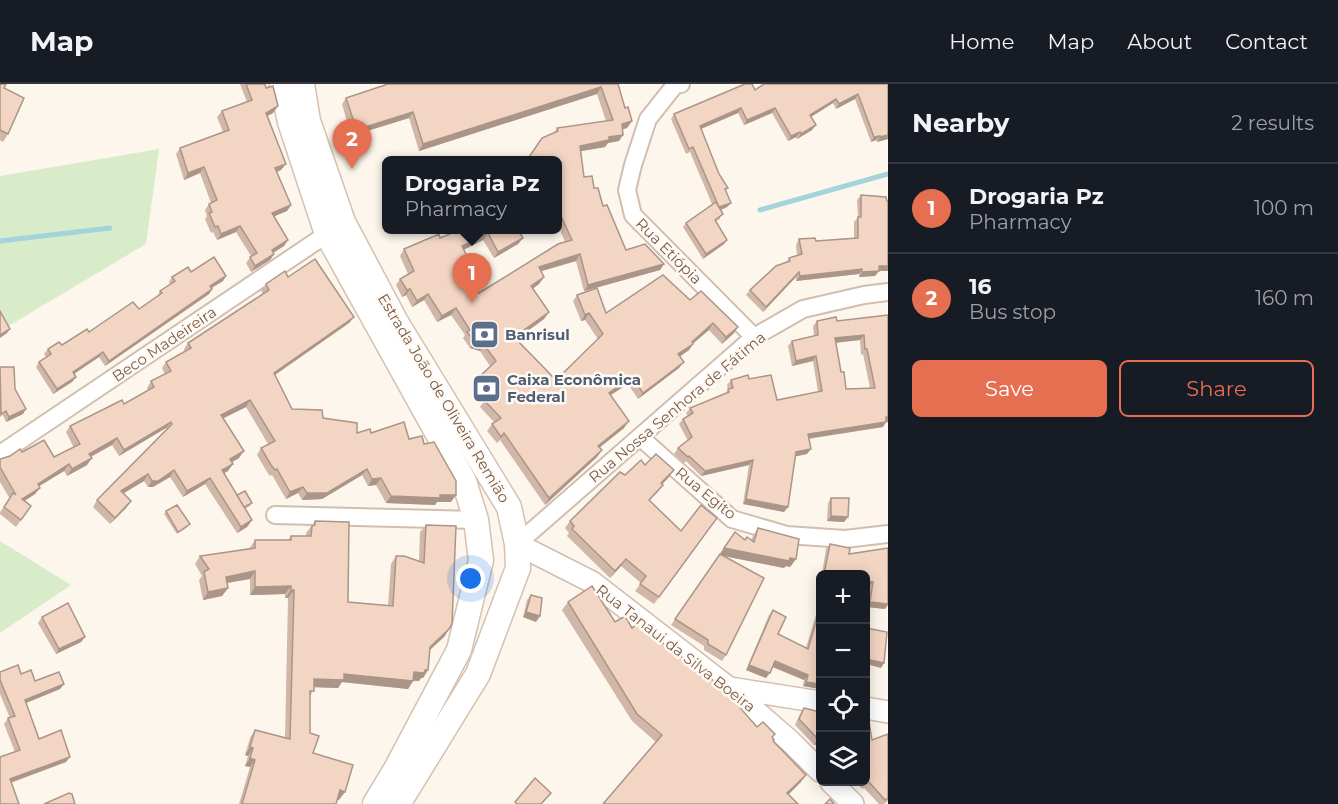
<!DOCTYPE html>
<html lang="en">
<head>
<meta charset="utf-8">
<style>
	:root { --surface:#171b24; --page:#242831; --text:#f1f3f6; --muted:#9ea1a6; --line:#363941; --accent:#e76f51 }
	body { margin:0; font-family:Montserrat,sans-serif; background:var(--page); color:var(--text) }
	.controls { position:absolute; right:18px; bottom:18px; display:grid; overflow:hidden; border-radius:9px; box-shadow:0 3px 15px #0003 }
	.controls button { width:54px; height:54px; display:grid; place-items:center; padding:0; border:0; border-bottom:2px solid var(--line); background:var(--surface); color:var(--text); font:30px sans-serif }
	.you { position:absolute; left:471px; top:495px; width:21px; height:21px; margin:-15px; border:4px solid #fff; border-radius:50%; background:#1a73e8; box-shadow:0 0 0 9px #1a73e833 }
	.badge { display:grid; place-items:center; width:39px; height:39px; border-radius:50%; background:var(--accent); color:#fff; font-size:20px; font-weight:700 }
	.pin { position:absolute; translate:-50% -50px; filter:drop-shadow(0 2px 3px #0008) }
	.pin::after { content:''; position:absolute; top:32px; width:21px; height:18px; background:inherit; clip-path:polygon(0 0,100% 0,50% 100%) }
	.popup { position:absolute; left:382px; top:72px; width:180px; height:78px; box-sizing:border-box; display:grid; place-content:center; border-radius:9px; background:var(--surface); filter:drop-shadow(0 2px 4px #0005); font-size:20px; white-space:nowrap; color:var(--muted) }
	.popup b { font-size:22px; color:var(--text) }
	.popup::after { content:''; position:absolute; left:50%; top:100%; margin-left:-12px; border:12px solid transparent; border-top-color:var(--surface) }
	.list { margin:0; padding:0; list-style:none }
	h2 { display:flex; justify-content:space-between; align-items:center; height:78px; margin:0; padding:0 24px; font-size:26px }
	h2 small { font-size:20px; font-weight:400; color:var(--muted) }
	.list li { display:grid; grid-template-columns:39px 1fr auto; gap:18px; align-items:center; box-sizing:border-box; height:90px; padding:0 24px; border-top:2px solid var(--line) }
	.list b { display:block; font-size:22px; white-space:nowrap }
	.list p { margin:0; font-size:20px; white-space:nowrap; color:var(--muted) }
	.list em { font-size:20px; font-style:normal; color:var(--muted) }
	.actions { display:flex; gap:12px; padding:18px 24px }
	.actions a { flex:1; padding:14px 0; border:2px solid var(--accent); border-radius:9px; text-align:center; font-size:21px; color:var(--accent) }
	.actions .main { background:var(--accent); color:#fff }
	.icon { flex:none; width:33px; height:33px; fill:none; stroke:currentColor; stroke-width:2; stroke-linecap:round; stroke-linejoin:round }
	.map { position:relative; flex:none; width:888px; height:720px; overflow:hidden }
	header { display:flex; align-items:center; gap:36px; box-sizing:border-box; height:84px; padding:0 30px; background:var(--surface); border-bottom:2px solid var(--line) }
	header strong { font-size:28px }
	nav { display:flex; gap:33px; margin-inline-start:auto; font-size:21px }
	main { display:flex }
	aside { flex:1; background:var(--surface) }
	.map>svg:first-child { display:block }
	.green { fill:#d8ecc9 }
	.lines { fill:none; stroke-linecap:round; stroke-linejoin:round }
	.stream { stroke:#a5d3da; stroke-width:5 }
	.minor-casing { stroke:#d1beb0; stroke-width:20 }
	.tertiary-casing { stroke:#d1beb0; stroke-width:24 }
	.secondary-casing { stroke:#d6c0b0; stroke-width:27 }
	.minor { stroke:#fff; stroke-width:16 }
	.tertiary { stroke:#fff; stroke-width:21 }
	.secondary { stroke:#fff; stroke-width:24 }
	.wall { fill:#d1b7a8; fill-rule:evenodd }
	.shaded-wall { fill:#aa9588 }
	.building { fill:#f3d5c3; stroke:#aa9588; stroke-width:1.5; fill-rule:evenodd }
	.labels { text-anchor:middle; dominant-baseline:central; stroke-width:5; stroke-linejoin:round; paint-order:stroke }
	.street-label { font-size:15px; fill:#7a5c4d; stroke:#fffaf3 }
	.service-label { font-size:15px; font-weight:bold; fill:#4e5e75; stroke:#fffaf3; text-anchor:start }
</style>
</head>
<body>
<header>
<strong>Map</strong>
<nav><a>Home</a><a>Map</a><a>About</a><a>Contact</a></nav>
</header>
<main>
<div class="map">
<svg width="888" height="720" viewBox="0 0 888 720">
	<rect width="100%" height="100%" fill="#fdf6ec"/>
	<g class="green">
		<polygon points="159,65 146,160 0,247 0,92"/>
		<polygon points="0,457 71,501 0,549"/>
	</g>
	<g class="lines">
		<g class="stream">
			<polyline points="760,126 888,90"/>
			<polyline points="0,157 110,144"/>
		</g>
		<defs>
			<g id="minor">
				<polyline points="681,0 675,1 648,35 633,81 627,106 633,131 754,253"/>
				<polyline points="640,353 732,435 787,451 845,455 888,450"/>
				<polyline points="0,370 327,150"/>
				<polyline points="275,431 476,436"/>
				<polyline points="517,460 754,253 803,225 864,211 888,208"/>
			</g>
			<g id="tertiary">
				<polyline points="517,460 592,498 729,604 790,657 820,687"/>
				<polyline points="730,604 820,618"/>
				<polyline points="866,624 888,628"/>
				<polyline points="831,698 853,720"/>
			</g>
			<g id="secondary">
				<polyline points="282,0 290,38 327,150 464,397 476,436 481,476 459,566 396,685 375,720"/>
				<polyline points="302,0 308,37 343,138 396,238 509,423 517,460 518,484 478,590 398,720"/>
			</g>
		</defs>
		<use href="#minor" class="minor-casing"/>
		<use href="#tertiary" class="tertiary-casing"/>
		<use href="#secondary" class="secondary-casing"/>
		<use href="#minor" class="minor"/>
		<use href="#tertiary" class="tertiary"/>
		<use href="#secondary" class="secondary"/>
	</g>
	<g class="wall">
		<polygon points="0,0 4,4 8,50 3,58 0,56"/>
		<polygon points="240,0 265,0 266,4 278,22 273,29 267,32 281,86 277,88 291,121 287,127 274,132 284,162 273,169 274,170 270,176 251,188 246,179 251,172 236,148 217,156 213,148 211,149 205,135 207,132 205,126 209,120 211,119 200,89 184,96 176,70 180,64 223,48 217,33 222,27 247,18"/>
		<polygon points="618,0 625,24 632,37 627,44 622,45 619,57 608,59 605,63 581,67 584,93 594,104 626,166 664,180 660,186 584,207 576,177 541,187 544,193 539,200 533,204 549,228 544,235 516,255 556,296 598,255 585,236 581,237 573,217 577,211 606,229 690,216 738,243 734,249 722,260 709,246 693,259 689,266 680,272 679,284 638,315 628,300 611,311 624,344 600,363 597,373 545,421 500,356 497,359 487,347 492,340 494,338 480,323 485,316 472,303 476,296 490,282 480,267 470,264 463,254 465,251 451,231 437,238 424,216 412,223 406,211 402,213 396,201 400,195 408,190 400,172 404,165 440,154 519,146 523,154 518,160 494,174 483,156 464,166 467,189 479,209 565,158 558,141 558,76 554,49 557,44 606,37 597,10 419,67 409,34 354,51 351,44 349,45 342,20 346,14"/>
		<polygon points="888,0 888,55 877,58 876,56 871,58 855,15 836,25 833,19 811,33 812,46 797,55 796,53 788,57 772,29 744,41 738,29 701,45 731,119 727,123 720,126 720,135 716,137 727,156 724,160 703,175 683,143 686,139 712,120 690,68 686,70 671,35 674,30 755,6"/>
		<polygon points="861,111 879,187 875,192 859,193 859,190 796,197 796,193 763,228 746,211 750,206 786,179 789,174 797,171 796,161 799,155 816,157 854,154 854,138 858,133 857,116"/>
		<polygon points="191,188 226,192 223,197 212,204 212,205 209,210 105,282 99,273 74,290 76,293 72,298 53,310 36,283 39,278 46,273 44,270 48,265 62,261 139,225 157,213 160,207 170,200 169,198 172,193"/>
		<polygon points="288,193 354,233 349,239 275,291 292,325 323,334 357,349 371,349 409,355 424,360 451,418 437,418 435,421 386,419 376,401 368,402 362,391 322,415 302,416 298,409 286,415 272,391 270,392 267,388 257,371 261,364 268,360 246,323 223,334 239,374 232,378 228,387 224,389 237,411 252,419 250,422 245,425 252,436 247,443 237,449 205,400 183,413 170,393 153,403 148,403 144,397 123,409 131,417 126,424 110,440 93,423 97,416 167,345 166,344 119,372 112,361 91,373 87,381 67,392 64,387 39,402 35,410 24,417 31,422 16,443 0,430 0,428 10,415 0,398 0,375 22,368 54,373 74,364 66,348 70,342 124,320 148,307 147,304 151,297 165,290 162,284 166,278 185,267 184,265 188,259 263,210 261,207 266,200"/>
		<path d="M888 231 886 338 883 343 809 355 807 370 796 372 784 428 743 420 749 381 701 392 686 377 684 379 674 370 678 364 688 357 679 340 683 335 688 332 686 329 690 324 725 310 728 305 727 301 731 296 749 295 777 316 818 308 813 277 792 282 788 262 792 257 814 252 813 242 817 237H837ZM860 256 861 271 863 270 870 304 846 305 841 288 836 259Z"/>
		<polygon points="0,283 15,305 23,330 6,338 3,331 0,333"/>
		<polygon points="645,381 669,393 662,400 658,408 649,417 681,447 717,434 654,520 635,507 641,499 621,482 610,494 567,452 569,449 565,444 570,437 625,391"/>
		<polygon points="831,414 848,433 844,438 827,437 828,419"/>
		<polygon points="166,427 188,443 177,450 164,430"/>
		<polygon points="315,437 348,518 388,522 391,480 396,472 419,477 420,448 426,441 449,545 444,553 430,566 428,586 423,594 421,594 419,597 413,597 408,605 342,598 338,604 314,603 310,613 310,649 313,669 339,716 337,715 336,720 239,720 250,683 245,682 248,672 245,671 250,654 255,646 285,654 288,514 285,514 285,510 250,511 250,495 227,499 228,504 222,512 203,516 199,496 202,492 195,480 200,472 249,465 255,456 288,456 291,452 306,452 306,449"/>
		<polygon points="758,444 796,475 790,483 786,482 784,484 723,472 726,571 722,577 704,566 704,562 671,541 735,448 745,456 751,456 753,452"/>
		<polygon points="830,460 849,470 888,464 885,525 867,523 869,503 866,502 866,490 822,490 826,465"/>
		<polygon points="531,511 536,538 523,533 527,516"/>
		<polygon points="568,518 615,538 632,544 757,643 775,650 772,653 773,658 806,691 800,699 656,658 632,637 562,526"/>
		<polygon points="820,521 820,605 803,602 804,596 772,583 766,594 746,586 769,531 773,526 778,550 806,564 818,524"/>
		<polygon points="42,533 85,553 81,558 56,570 38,539"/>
		<polygon points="0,588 21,590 35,597 64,600 60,605 26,619 39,655 66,678 11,699 0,720 15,668 4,640 8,634 10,634 0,610"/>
		<polygon points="804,624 820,660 814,661 795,641 800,630"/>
		<polygon points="888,650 888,717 884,720 879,720 864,704 862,705 856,698 866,698 872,656"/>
	</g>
	<g class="shaded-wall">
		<polygon points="601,3 597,10 419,67 423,60"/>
		<polygon points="858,10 855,15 836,25 839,20"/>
		<polygon points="836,15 833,19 806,36 810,31"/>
		<polygon points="278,22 273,29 262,35 266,29"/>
		<polygon points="741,24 738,29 696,47 700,42"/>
		<polygon points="775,24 772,29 744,41 747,36"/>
		<polygon points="413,28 409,34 354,51 359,45"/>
		<polygon points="632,37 627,44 617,47 622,40"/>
		<polygon points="816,41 812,46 797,55 801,50"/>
		<polygon points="800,48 796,53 788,57 791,52"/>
		<polygon points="623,51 619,57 608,59 605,63 576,68 580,62 609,53"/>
		<polygon points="888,51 888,55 877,58 880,53"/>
		<polygon points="880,52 876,56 871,58 874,53"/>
		<polygon points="286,80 281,86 271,90 275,84"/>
		<polygon points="204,83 200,89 184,96 188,89"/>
		<polygon points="731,119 727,123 716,128 719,123"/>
		<polygon points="291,121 287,127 268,135 272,129"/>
		<polygon points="240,142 236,148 217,156 221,150"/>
		<polygon points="488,149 483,156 457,169 462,162"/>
		<polygon points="523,154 518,160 494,174 498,168"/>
		<polygon points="288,156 284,162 268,172 272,166"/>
		<polygon points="727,156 724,160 703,175 706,170"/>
		<polygon points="274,170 270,176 251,188 255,182"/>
		<polygon points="580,170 576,177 535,189 539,183"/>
		<polygon points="664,180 660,186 584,207 588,201"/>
		<polygon points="879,182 888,182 888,187 879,187 875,192 859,193 862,188"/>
		<polygon points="862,185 859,190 796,197 800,192"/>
		<polygon points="799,188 796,193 763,228 766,223"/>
		<polygon points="226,192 223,197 206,207 210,202"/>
		<polygon points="544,193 539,200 527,209 531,202"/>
		<polygon points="212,205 209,210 105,282 109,277"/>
		<polygon points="410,205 406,211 402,213 407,206"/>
		<polygon points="428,210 424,216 412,223 417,217"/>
		<polygon points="456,224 451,231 437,238 442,232"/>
		<polygon points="549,228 544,235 510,260 514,253"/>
		<polygon points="589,229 585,236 581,237 585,231"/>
		<polygon points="354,233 349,239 269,295 274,289"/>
		<polygon points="713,239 709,246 689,263 693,260 689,266 674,277 678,270"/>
		<polygon points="738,243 734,249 722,260 726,253"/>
		<polygon points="10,245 7,249 0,254 0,251"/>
		<polygon points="864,251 860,256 831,259 835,254"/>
		<polygon points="475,258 484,261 480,267 470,264"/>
		<polygon points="103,268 99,273 69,293 73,288"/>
		<polygon points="816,272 813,277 792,282 796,277"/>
		<polygon points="684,278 679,284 638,315 643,309"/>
		<polygon points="76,293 72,298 53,310 57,305"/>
		<polygon points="632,293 628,300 604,315 609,309"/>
		<polygon points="250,316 246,323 216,338 221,331"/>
		<polygon points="26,325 23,330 6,338 9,333"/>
		<polygon points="886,333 888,333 888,338 886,338 883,343 804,355 808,350"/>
		<polygon points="629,337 624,344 594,368 598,362"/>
		<polygon points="171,338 166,344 119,372 124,366"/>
		<polygon points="117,354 112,361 84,376 89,370"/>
		<polygon points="811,365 807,370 793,373 796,368"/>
		<polygon points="602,366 597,373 545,421 549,414"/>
		<polygon points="244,367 239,374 225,382 230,375"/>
		<polygon points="92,374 87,381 67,392 72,385"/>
		<polygon points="753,376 749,381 701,392 705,387"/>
		<polygon points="69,380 64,387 33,406 38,400"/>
		<polygon points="233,380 228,387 217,393 222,386"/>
		<polygon points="367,385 362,391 322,415 302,416 307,409"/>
		<polygon points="174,386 170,393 153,403 148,403 152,397"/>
		<polygon points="674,386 669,393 657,406 661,399"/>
		<polygon points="148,390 144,397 116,414 121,407"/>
		<polygon points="210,394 205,400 183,413 187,407"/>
		<polygon points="381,394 376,401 368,402 372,395"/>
		<polygon points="303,403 298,409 286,415 290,408"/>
		<polygon points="40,404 35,410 17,422 22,415"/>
		<polygon points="456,411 451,418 437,418 435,421 386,419 391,412"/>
		<polygon points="746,415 788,423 784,428 743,420"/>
		<polygon points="131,417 126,424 110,440 115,434"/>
		<polygon points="831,432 848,433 844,438 827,437"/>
		<polygon points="252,436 247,443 237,449 241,443"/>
		<polygon points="724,464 790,474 796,475 790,483 786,482 784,484 719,471"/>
		<polygon points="626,475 621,482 610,494 615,487"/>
		<polygon points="255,487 250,495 220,500 226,493"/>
		<polygon points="866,497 873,498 869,503 866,502"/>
		<polygon points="291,502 285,510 250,511 255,503"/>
		<polygon points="228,504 222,512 203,516 208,508"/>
		<polygon points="291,506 294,506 288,514 285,514"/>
		<polygon points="870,518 888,520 888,521 885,525 867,523"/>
		<polygon points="526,528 540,532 536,538 523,533"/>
		<polygon points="449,545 444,553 424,571 430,563"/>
		<polygon points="85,553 81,558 56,570 59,565"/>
		<polygon points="866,575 884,579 881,584 866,580"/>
		<polygon points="775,577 808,591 804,596 771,582"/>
		<polygon points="749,581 770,589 766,594 746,586"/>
		<polygon points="425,586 428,586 423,594 421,594 419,597 409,596 414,588"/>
		<polygon points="344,590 413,597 408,605 342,598 338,604 309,603 314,595"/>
		<polygon points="806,598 820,600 820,605 803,602"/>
		<polygon points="64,600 60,605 21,621 25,616"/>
		<polygon points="820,654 820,660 814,661 818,655"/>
		<polygon points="250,663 253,664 248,672 245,671"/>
		<polygon points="70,673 66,678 6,700 10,695"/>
		<polygon points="250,674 255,676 250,683 245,682"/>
		<polygon points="806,691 800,699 782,717 787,709"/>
		<polygon points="340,706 345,708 339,716 334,714"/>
	</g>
	<g class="building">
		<polygon points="0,0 6,0 4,4 24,14 8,50 0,46"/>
		<polygon points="246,0 265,0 266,4 273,2 278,22 266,29 286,80 275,84 291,121 272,129 288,156 272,166 274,170 255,182 250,173 257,169 240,142 221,150 218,142 215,143 209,129 212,128 209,120 217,116 204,83 188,89 180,64 229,46 222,27 252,16"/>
		<polygon points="388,0 618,0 625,24 628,23 632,37 622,40 623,51 609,53 609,56 580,62 584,93 592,92 594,104 598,104 603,122 607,121 626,166 645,160 664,180 588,201 580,170 539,183 544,193 531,202 549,228 514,253 556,296 603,250 589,229 585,231 577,211 597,204 606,229 663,191 690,216 701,207 738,243 726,253 713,239 692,258 693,260 678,270 684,278 643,309 632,293 609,309 629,337 598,362 602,366 549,414 504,349 501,353 492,340 501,334 484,316 491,310 476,296 496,277 484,261 475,258 467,248 470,246 456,224 442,232 428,210 417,217 410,205 407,206 400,195 414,187 404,165 439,150 440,154 459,146 518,146 523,154 498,168 488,149 462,162 472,183 465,186 479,209 558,160 572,156 560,130 558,131 558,76 527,76 542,54 558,47 557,44 613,36 601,3 423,60 413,28 359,45 356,37 354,38 346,14"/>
		<polygon points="745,0 752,0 755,6 764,0 888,0 888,51 880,53 880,52 874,53 858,10 839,20 836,15 810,31 816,41 801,50 800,48 791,52 775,24 747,36 741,24 700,42 719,90 728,104 725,105 731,119 719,123 693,63 689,65 674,30"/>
		<polygon points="861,111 886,113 887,117 888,117 888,182 879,182 879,187 862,188 862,185 800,192 799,188 766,223 750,206 776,182 790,177 789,174 802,170 799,155 815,154 816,157 858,154 858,133 861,133"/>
		<polygon points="716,118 723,130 715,136 727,156 706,170 686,139"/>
		<polygon points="214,173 226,192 210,202 212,205 109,277 103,268 73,288 76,293 57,305 39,278 51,270 48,265 59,258 62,261 87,245 89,248 133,218 139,225 162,209 160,207 175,197 172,193 188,183 191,188"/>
		<polygon points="315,175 354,233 274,289 292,325 322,326 323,334 357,339 357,349 370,345 371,349 404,338 409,355 422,352 424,360 434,358 456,397 456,411 440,411 440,414 391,412 381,394 372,395 367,385 327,409 307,409 303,403 290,408 277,385 275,386 271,381 261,364 275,357 250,316 221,331 244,367 230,375 233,380 222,386 252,436 241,443 210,394 187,407 174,386 158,397 152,397 148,390 121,407 131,417 115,434 97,416 172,340 171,338 124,366 117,354 89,370 92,374 72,385 69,380 38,400 40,404 22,415 31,422 21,436 4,423 13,409 16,411 0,383 0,375 10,372 20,365 22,368 24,367 44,356 54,373 80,360 70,342 122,316 124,320 154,303 151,297 171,287 166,278 191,264 188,259 269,206 266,200 285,187 288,193"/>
		<polygon points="0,227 10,245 0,251"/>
		<path d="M888 231V333H886V338L808 350 811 365 796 368 788 423 746 415 753 376 705 387 689 372 688 373 678 364 692 353 683 335 693 329 690 324 729 308 728 305 733 304 731 296 748 291 749 295 771 291 777 316 822 307 816 272 796 277 792 257 818 251 817 237 836 233 837 237ZM864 251 865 265H867L875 304 846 305 844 288H841L835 254Z"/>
		<polygon points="0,283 14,283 15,305 26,325 9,333 6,327 1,330"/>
		<polygon points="656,370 674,386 661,399 663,401 649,416 681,447 701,421 717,434 659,513 640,500 646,492 626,475 615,487 572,445 574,442 570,437 620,388 625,391 641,376 645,381"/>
		<polygon points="245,407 252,419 244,423 237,411"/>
		<polygon points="831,414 849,414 848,433 831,432"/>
		<polygon points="177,421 190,440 178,448 166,427"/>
		<polygon points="315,437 349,438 348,518 393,522 396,472 404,472 424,479 426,441 456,442 452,540 449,545 430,563 428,586 425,586 424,589 414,588 413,597 344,590 344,596 314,595 314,607 310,607 310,649 319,652 313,669 353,681 345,708 340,706 336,720 242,720 255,676 250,674 253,664 250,663 255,646 290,655 294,506 291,506 291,502 255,503 255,487 226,493 228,504 208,508 204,488 209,485 200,472 255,464 255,456 291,456 291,452 311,452 312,442 315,441"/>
		<polygon points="758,444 799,455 796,475 790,474 789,477 724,464 735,448 745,456 747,453 754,458"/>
		<polygon points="830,460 850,464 849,470 888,464 888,520 870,518 873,498 866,497 866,490 824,490"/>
		<polygon points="720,470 764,494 726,571 708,560 708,556 675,535"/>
		<polygon points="592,502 615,538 625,532 632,544 637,540 722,603 757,643 763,638 775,650 772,653 774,656 773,657 806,691 787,709 798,720 603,720 662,651 637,630 568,518"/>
		<polygon points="531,511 542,514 540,532 526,528"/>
		<polygon points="68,519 85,553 59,565 42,533"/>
		<polygon points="820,524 820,600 806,598 808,591 775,577 770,589 749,581 773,526 786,533 778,550 808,565"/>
		<polygon points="866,544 887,548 884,579 866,575"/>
		<polygon points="18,581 21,590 31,586 35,597 59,588 64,600 25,616 39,655 61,646 70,673 10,695 19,720 0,720 0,673 20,666 8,634 15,632 0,596 0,588"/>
		<polygon points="804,624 820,628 820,654 818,655 799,635"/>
		<polygon points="866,637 869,638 872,656 888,650 888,714 885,716 868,697 866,698 865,698"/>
		<polygon points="535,694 551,709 541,720 517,720 515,718"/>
		<polygon points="69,709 72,710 75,720 44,720"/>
		<polygon points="830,715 834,720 825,720"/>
	</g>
	<defs>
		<symbol id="bank-square" viewBox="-11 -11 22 22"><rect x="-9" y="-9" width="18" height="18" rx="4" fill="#5c6f8a" stroke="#fffaf3"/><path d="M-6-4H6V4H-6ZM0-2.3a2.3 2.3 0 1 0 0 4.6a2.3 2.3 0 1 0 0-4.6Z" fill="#fff"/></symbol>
	</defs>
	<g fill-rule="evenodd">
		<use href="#bank-square" x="468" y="234" width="33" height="33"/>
		<use href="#bank-square" x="470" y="288" width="33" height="33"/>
	</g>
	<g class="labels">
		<g class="street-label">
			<text transform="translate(669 167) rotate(45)">Rua Etiópia</text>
			<text transform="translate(164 260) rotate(-34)">Beco Madeireira</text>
			<text transform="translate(444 314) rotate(59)">Estrada João de Oliveira Remião</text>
			<text transform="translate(677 323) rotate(-40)">Rua Nossa Senhora de Fátima</text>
			<text transform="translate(706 409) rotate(39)">Rua Egito</text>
			<text transform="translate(676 564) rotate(38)">Rua Tanaui da Silva Boeira</text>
		</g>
		<g class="service-label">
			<text x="505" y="250">Banrisul</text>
			<text x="507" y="295">Caixa Econômica<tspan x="507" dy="17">Federal</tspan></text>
		</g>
	</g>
</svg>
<div class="controls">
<button>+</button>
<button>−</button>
<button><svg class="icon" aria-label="locate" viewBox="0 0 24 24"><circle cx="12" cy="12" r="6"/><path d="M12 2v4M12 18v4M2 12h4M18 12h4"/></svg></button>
<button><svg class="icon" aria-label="layers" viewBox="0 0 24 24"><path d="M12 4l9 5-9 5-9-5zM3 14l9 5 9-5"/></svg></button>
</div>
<div class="you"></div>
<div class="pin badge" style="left:472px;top:219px">1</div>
<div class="popup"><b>Drogaria Pz</b>Pharmacy</div>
<div class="pin badge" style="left:352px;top:85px">2</div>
</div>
<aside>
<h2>Nearby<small>2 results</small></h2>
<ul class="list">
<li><span class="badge">1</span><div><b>Drogaria Pz</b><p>Pharmacy</p></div><em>100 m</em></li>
<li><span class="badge">2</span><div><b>16</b><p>Bus stop</p></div><em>160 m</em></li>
</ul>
<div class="actions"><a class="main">Save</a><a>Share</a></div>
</aside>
</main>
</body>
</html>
